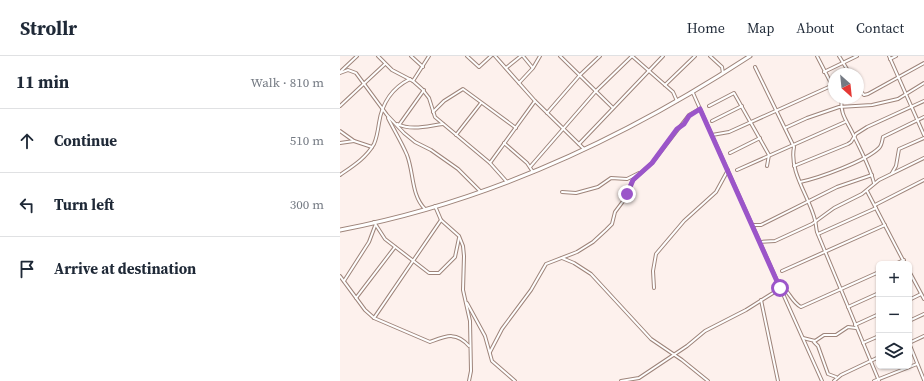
<!DOCTYPE html>
<html lang="en">
<head>
<meta charset="utf-8">
<style>
	:root { --surface:#fff; --page:#f6f6f7; --text:#1f2937; --muted:#747a83; --line:#e0e1e3 }
	body { margin:0; font-family:"Source Serif 4",serif; background:var(--page); color:var(--text) }
	.controls { position:absolute; right:12px; bottom:12px; display:grid; overflow:hidden; border-radius:6px; box-shadow:0 1px 3px #0004 }
	.controls button { width:36px; height:36px; display:grid; place-items:center; padding:0; border:0; border-bottom:1px solid var(--line); background:var(--surface); color:var(--text); font:20px sans-serif }
	.compass { position:absolute; left:488px; top:12px; width:36px; height:36px; border-radius:50%; background:var(--surface); box-shadow:0 1px 3px #0004; rotate:153deg }
	.stop { position:absolute; width:12px; height:12px; margin:-9px; border:3px solid #9b55c9; border-radius:50%; background:#fff }
	.stop.end { background:#9b55c9; border-color:#fff; box-shadow:0 1px 4px #0008 }
	.list { margin:0; padding:0; list-style:none }
	h2 { display:flex; justify-content:space-between; align-items:center; height:52px; margin:0; padding:0 16px; font-size:17px }
	h2 small { font-size:13px; font-weight:400; color:var(--muted) }
	.list li { display:grid; grid-template-columns:26px 1fr auto; gap:12px; align-items:center; box-sizing:border-box; height:64px; padding:0 16px; border-top:1px solid var(--line) }
	.list b { display:block; font-size:15px; white-space:nowrap }
	.list em { font-size:13px; font-style:normal; color:var(--muted) }
	.icon { flex:none; width:22px; height:22px; fill:none; stroke:currentColor; stroke-width:2; stroke-linecap:round; stroke-linejoin:round }
	.map { position:relative; flex:none; width:584px; height:325px; overflow:hidden }
	header { display:flex; align-items:center; gap:24px; box-sizing:border-box; height:56px; padding:0 20px; background:var(--surface); border-bottom:1px solid var(--line) }
	header strong { font-size:19px }
	nav { display:flex; gap:22px; margin-inline-start:auto; font-size:14px }
	main { display:flex }
	aside { flex:1; background:var(--surface) }
	.map>svg:first-child { display:block }
	.lines { fill:none; stroke-linecap:round; stroke-linejoin:round }
	.street-casing { stroke:#9e847a; stroke-width:4 }
	.secondary-casing { stroke:#9e847a; stroke-width:5 }
	.street { stroke:#fff; stroke-width:2 }
	.secondary { stroke:#fff; stroke-width:3 }
	.route { stroke:#9b55c9; stroke-width:5 }
</style>
</head>
<body>
<header>
<strong>Strollr</strong>
<nav><a>Home</a><a>Map</a><a>About</a><a>Contact</a></nav>
</header>
<main>
<aside>
<h2>11 min<small>Walk · 810 m</small></h2>
<ul class="list">
<li><svg class="icon" aria-label="ahead" viewBox="0 0 24 24"><path d="M12 20V5M6 11l6-6 6 6"/></svg><div><b>Continue</b></div><em>510 m</em></li>
<li><svg class="icon" aria-label="left" viewBox="0 0 24 24"><path d="M17 20v-9H6M10 6l-5 5 5 5"/></svg><div><b>Turn left</b></div><em>300 m</em></li>
<li><svg class="icon" aria-label="arrive" viewBox="0 0 24 24"><path d="M6 21V4h12l-3 4 3 4H6"/></svg><div><b>Arrive at destination</b></div></li>
</ul>
</aside>
<div class="map">
<svg width="584" height="325" viewBox="0 0 584 325">
	<rect width="100%" height="100%" fill="#fdf1ed"/>
	<g class="lines">
		<defs>
			<g id="street">
				<polyline points="38,0 52,14 73,25 82,33 89,42 95,61 150,107 167,126"/>
				<polyline points="71,0 83,11"/>
				<polyline points="127,0 139,11 151,0"/>
				<polyline points="155,0 195,45 244,93"/>
				<polyline points="183,0 192,11"/>
				<polyline points="220,0 272,51"/>
				<polyline points="292,0 333,36 337,45"/>
				<polyline points="370,0 382,11 383,17"/>
				<polyline points="477,0 494,33"/>
				<polyline points="499,0 510,18"/>
				<polyline points="549,0 584,79"/>
				<polyline points="550,3 556,0"/>
				<path d="M415 11 454 91C449 116 469 140 475 164 476 168 476 172 477 176L539 325"/>
				<polyline points="166,12 181,0"/>
				<polyline points="0,16 17,0"/>
				<polyline points="484,16 517,0"/>
				<polyline points="0,17 8,14 16,17 47,59 64,77 75,86 91,94 118,113 140,135"/>
				<polyline points="73,25 89,0"/>
				<polyline points="179,27 193,12 200,0"/>
				<polyline points="325,29 355,0"/>
				<polyline points="518,32 524,39 528,38 584,7"/>
				<polyline points="353,37 482,325"/>
				<path d="M502 42C499 58 508 66 514 80 521 95 530 111 534 127"/>
				<polyline points="0,50 45,8"/>
				<polyline points="369,50 394,37 429,99 427,110"/>
				<polyline points="93,56 104,45 123,33 176,72"/>
				<polyline points="207,57 240,19 260,0"/>
				<path d="M48 62C54 74 62 87 67 99 74 117 71 139 85 153"/>
				<polyline points="372,65 402,50"/>
				<path d="M57 68C72 75 87 70 103 68"/>
				<polyline points="59,69 84,34"/>
				<polyline points="445,72 467,62 499,51 532,49 558,43 584,27"/>
				<polyline points="0,75 14,85 32,91"/>
				<polyline points="116,79 141,47"/>
				<polyline points="372,79 389,76 491,30"/>
				<polyline points="0,87 14,85"/>
				<polyline points="164,87 187,107 193,116"/>
				<polyline points="239,88 323,0"/>
				<polyline points="390,97 420,82"/>
				<polyline points="150,107 195,45"/>
				<polyline points="454,110 508,88 511,86 516,78 527,71 584,45"/>
				<polyline points="190,111 256,35 292,0"/>
				<polyline points="397,114 505,66"/>
				<polyline points="552,117 556,110 559,93 584,82"/>
				<path d="M0 119C13 110 26 102 34 88 37 81 38 74 39 67 42 47 52 32 70 23"/>
				<path d="M460 126C479 122 526 105 539 92 542 89 542 85 543 81L584 61"/>
				<polyline points="527,135 565,208"/>
				<polyline points="222,136 236,137 258,131 271,122 287,123 299,117"/>
				<polyline points="535,149 584,124"/>
				<polyline points="95,150 101,164 119,180 123,190 124,200 123,234 130,265 131,315 129,325"/>
				<polyline points="34,166 45,183 89,217 99,217 115,201 119,182"/>
				<polyline points="412,169 421,169 497,131 532,119"/>
				<polyline points="478,178 536,152"/>
				<polyline points="420,186 435,185 472,168 494,152 522,138 539,124 584,102"/>
				<polyline points="222,202 234,207 251,218 311,283 342,304 368,325"/>
				<polyline points="555,208 564,204"/>
				<polyline points="442,215 545,169"/>
				<polyline points="569,215 584,243"/>
				<path d="M0 220 25 254 34 262 90 286C106 280 116 275 129 290"/>
				<polyline points="4,225 29,186 35,170"/>
				<path d="M438 227C448 232 451 246 461 251L539 216"/>
				<polyline points="314,232 313,215 316,198 344,165 376,136 388,114"/>
				<polyline points="16,242 55,191"/>
				<polyline points="421,244 438,325"/>
				<polyline points="569,244 581,238"/>
				<polyline points="127,247 145,280 152,305 175,325"/>
				<polyline points="508,251 539,237"/>
				<polyline points="34,262 101,164"/>
				<polyline points="569,265 584,258"/>
				<polyline points="515,269 539,258"/>
				<polyline points="463,282 475,285 484,279 496,279 508,271 516,272"/>
				<polyline points="474,286 478,290 488,318 496,321"/>
				<polyline points="523,287 539,280"/>
				<polyline points="569,287 584,324"/>
				<polyline points="569,287 584,280"/>
				<polyline points="150,296 162,273 191,234 206,208 237,196 253,186 266,174 272,168 275,156 284,144 293,124 312,107 349,59 360,53"/>
				<polyline points="281,325 299,322 347,290 365,275 406,254 441,232"/>
				<polyline points="494,325 501,319 539,301"/>
				<polyline points="534,325 577,308"/>
			</g>
			<path id="secondary" d="M0 174C148 146 285 82 410 0"/>
		</defs>
		<use href="#street" class="street-casing"/>
		<use href="#secondary" class="secondary-casing"/>
		<use href="#street" class="street"/>
		<use href="#secondary" class="secondary"/>
	</g>
	<g class="lines">
		<polyline class="route" points="287,138 293,124 312,107 337,73 344,68 349,60 360,53 440,232"/>
	</g>
</svg>
<div class="controls">
<button>+</button>
<button>−</button>
<button><svg class="icon" aria-label="layers" viewBox="0 0 24 24"><path d="M12 4l9 5-9 5-9-5zM3 14l9 5 9-5"/></svg></button>
</div>
<svg class="compass" viewBox="-18 -18 36 36"><path d="M0-13l5 13h-10z" fill="#e53935"/><path d="M0 13l5-13h-10z" fill="#747a83"/></svg>
<div class="stop" style="left:440px;top:232px"></div>
<div class="stop end" style="left:287px;top:138px"></div>
</div>
</main>
</body>
</html>
